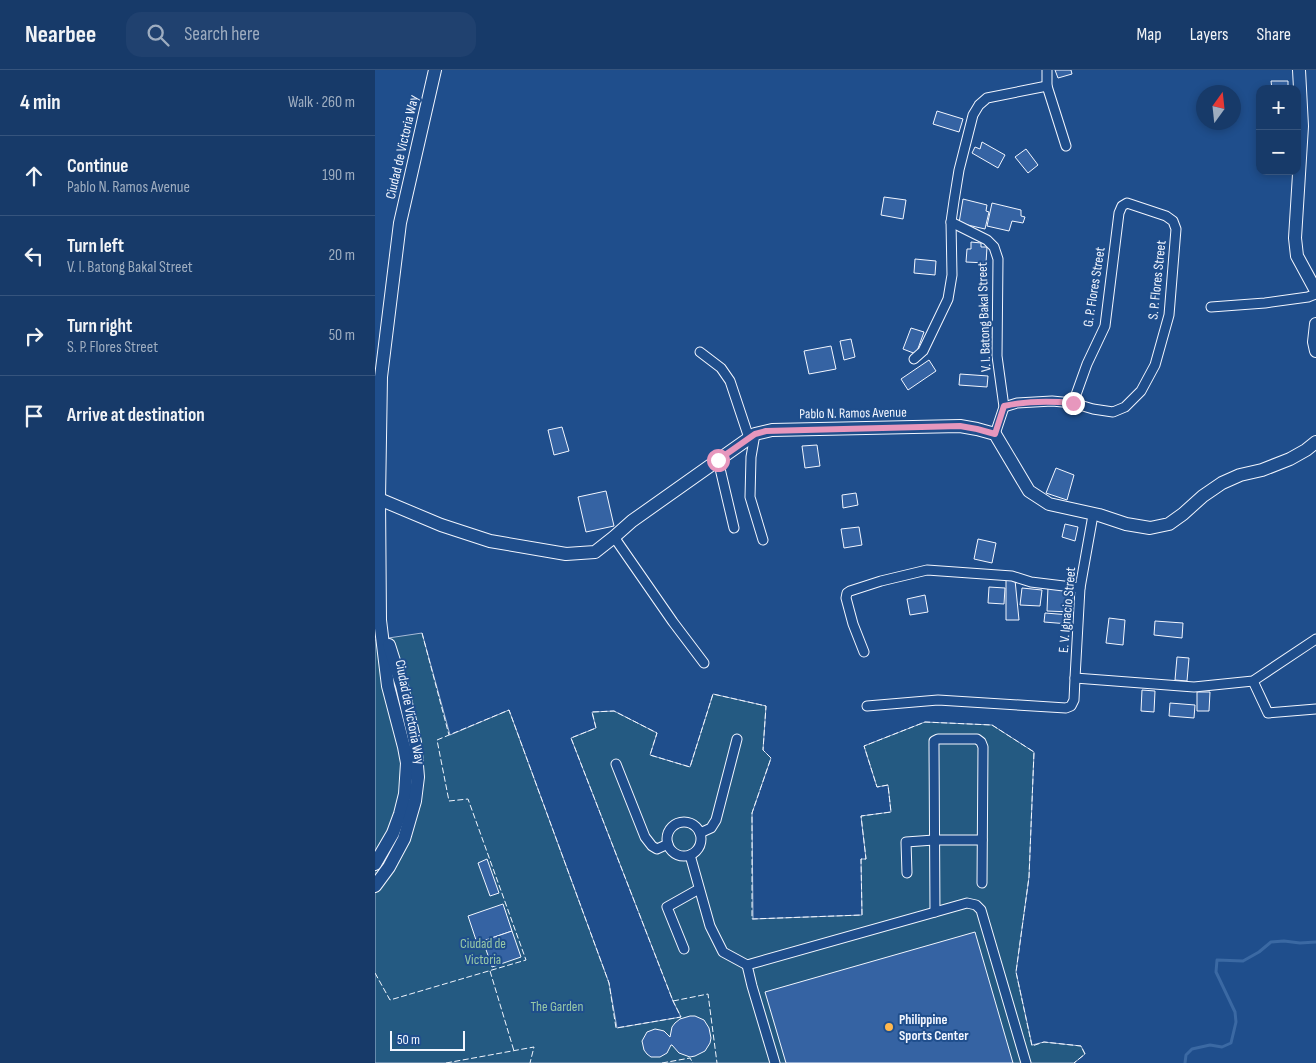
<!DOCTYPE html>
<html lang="en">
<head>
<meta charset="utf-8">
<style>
	:root { --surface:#173a69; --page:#20416f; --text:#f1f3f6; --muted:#9eadc0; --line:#36547d }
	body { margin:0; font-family:"Sofia Sans Condensed",sans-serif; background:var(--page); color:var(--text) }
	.controls { position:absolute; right:15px; top:15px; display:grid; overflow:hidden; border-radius:10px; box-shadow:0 2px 8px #0003 }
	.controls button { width:45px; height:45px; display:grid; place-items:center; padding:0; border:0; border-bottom:1px solid var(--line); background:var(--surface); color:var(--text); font:25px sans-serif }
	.compass { position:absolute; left:821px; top:15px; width:45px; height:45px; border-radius:50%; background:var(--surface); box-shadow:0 2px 8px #0003; rotate:15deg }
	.scale { position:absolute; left:15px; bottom:12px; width:75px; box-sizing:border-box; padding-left:5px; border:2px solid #f2f6ff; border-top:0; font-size:14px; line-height:18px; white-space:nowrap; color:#f2f6ff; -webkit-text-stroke:4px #1f4e8c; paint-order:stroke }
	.stop { position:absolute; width:15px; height:15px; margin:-11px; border:4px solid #e797bd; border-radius:50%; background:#fff }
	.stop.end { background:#e797bd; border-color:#fff; box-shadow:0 1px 5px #0008 }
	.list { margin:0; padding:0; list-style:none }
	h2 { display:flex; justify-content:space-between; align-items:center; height:65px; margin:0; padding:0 20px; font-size:21px }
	h2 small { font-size:16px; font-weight:400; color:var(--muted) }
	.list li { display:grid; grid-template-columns:32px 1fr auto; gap:15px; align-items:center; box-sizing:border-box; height:80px; padding:0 20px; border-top:1px solid var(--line) }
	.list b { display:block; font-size:19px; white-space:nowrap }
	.list p { margin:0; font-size:16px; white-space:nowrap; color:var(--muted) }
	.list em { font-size:16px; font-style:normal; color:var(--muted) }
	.icon { flex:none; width:28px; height:28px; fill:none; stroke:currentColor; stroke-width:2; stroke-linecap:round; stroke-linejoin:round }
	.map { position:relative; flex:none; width:941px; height:993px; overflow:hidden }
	header { display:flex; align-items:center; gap:30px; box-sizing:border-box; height:70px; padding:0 25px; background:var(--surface); border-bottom:1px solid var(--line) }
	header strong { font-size:24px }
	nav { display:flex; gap:28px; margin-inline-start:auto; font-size:18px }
	.search { width:350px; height:45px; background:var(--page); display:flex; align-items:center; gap:12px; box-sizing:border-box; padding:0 18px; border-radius:15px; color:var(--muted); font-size:19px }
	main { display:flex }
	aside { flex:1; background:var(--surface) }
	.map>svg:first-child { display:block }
	.green { fill:#245a82; stroke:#a8bbd7 }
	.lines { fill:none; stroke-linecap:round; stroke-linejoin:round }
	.stream { stroke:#3b69a3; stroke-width:3 }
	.building { fill:#3563a3; stroke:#f2f6ff }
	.street-casing { stroke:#f2f6ff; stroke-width:11 }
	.secondary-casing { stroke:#f2f6ff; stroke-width:14 }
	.street { stroke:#1f4e8c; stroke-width:9 }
	.secondary { stroke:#1f4e8c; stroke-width:12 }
	.fence { stroke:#f2f6ff; stroke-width:1; stroke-dasharray:6 2.5; stroke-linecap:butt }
	.route { stroke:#e797bd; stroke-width:6 }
	.poi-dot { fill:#ffb74d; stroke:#1f4e8c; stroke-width:2 }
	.labels { text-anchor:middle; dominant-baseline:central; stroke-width:4; stroke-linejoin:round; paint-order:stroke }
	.street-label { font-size:14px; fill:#f2f6ff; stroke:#1f4e8c }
	.park-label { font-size:14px; fill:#97c8a6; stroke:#1f4e8c }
	.poi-label { font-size:14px; font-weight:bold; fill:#f2f6ff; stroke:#1f4e8c; text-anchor:start }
</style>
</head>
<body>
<header>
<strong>Nearbee</strong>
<div class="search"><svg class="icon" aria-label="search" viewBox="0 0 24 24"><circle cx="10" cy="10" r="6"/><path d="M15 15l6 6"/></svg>Search here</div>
<nav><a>Map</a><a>Layers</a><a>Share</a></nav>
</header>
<main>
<aside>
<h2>4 min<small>Walk · 260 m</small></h2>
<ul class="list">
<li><svg class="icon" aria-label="ahead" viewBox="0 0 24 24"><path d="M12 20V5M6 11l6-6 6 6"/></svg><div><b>Continue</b><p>Pablo N. Ramos Avenue</p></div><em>190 m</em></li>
<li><svg class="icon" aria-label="left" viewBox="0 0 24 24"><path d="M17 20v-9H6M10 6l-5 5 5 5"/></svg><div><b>Turn left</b><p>V. I. Batong Bakal Street</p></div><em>20 m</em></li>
<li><svg class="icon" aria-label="right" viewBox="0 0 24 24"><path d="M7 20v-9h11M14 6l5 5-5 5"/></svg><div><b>Turn right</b><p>S. P. Flores Street</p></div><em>50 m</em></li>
<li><svg class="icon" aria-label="arrive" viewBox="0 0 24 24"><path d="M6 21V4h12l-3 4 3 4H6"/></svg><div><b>Arrive at destination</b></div></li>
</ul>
</aside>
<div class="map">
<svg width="941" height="993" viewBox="0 0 941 993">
	<rect width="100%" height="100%" fill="#1f4e8c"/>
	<polygon class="green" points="47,563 75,665 134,640 234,913 242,958 306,947 298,931 196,668 221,658 217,642 239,641 282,663 275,685 315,697 338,624 391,636 388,680 396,688 377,743 378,849 487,845 486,789 491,789 486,746 516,742 513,715 502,717 489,676 550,652 617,655 659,682 654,807 641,902 657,975 669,972 706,976 710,984 699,993 0,993 0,570"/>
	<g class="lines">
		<polyline class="stream" points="810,993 811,985 817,979 835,975 847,977 856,973 861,952 860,942 841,902 842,890 868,891 884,882 896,872 909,871 925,873 941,872"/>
	</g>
	<g class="building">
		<polygon points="680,0 696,0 697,4 683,8"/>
		<polygon points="896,11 913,11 913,19 897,19"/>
		<polygon points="562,41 588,49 584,62 558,54"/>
		<polygon points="607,72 630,85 623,98 597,83 600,77 605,79"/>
		<polygon points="651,79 663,95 653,103 640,87"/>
		<polygon points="509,127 531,130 528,149 506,145"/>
		<polygon points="588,129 612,135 611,141 614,142 610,159 584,153"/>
		<polygon points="617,133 646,140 646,146 650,147 648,153 637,151 634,161 612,156"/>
		<polygon points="596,172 606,173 606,177 612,177 611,193 591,192 592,179 596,179"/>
		<polygon points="540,189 561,191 560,205 539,203"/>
		<polygon points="536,258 549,262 541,284 528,279"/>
		<polygon points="476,269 480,287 469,290 465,271"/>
		<polygon points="456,276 461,299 434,304 429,281"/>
		<polygon points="554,290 561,301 533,320 526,309"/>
		<polygon points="585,304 613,306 612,317 584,315"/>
		<polygon points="187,357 194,381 179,385 173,360"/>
		<polygon points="442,375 445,396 430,398 427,376"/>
		<polygon points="681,398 699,405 692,430 671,423"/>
		<polygon points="231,421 239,456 211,462 203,427"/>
		<polygon points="481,423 483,435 468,438 467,425"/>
		<polygon points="690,454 703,457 700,471 687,467"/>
		<polygon points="484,457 487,475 469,478 466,459"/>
		<polygon points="603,469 621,473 617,493 599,489"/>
		<polygon points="631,508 640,510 644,550 631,550"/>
		<polygon points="614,517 630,518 629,534 613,533"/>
		<polygon points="673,517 698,518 697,542 672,541"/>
		<polygon points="647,518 667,520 665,536 645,535"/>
		<polygon points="550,525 553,542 535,545 532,529"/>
		<polygon points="670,543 695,545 694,554 669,552"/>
		<polygon points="734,548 750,550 748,575 731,573"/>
		<polygon points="780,551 808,553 807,568 779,565"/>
		<polygon points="802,587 814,588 812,611 800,610"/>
		<polygon points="767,620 780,621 779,642 766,641"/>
		<polygon points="822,622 835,622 834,641 822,641"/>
		<polygon points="795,633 820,635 819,648 794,646"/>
		<polygon points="112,789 124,823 115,826 103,793"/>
		<polygon points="128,834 137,861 102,873 93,846"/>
		<polygon points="137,861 146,887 117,897 108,871"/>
		<polygon points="600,862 638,993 411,993 390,922"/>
		<polygon points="315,946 320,946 329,950 334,958 336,968 335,973 330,981 320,986 315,987 304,983 297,975 296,975 292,983 285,987 276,987 272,984 269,980 267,971 272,962 280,959 285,960 289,961 295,967 297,957 300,953 305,949"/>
	</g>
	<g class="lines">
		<defs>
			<g id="street">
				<polyline points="672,0 672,16 691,76"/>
				<polyline points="576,152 612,170 619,177 623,189 622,286 629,337 620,364"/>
				<polyline points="836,237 890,233 933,227 941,224"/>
				<polyline points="325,282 346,298 355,311 374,368"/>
				<polyline points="539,289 548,281 573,229 577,205 576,152 579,131 584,100 598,45 604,35 612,28 672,16"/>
				<polyline points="629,337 642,333 677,331 698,333 718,339 738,342 750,337 766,321 780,295 794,245 801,159 798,151 791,146 752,133 747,136 744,143 730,256 712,294 698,333"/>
				<polyline points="380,364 376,387 375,427 388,470"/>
				<polyline points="343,390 359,458"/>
				<polyline points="239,467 298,552 329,593"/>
				<polyline points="489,582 478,554 471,528 472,523 475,521 506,511 552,500 637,506 656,512 705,518"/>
				<polyline points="700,608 819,617 878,611 941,569"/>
				<polyline points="878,611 893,643 941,639"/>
				<polyline points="492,636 563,630 691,638 696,636 699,630 700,608 705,518 718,445"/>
				<polyline points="241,694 270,767 277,776 282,779 293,774"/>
				<circle cx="309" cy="769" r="17"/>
				<polyline points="325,763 336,758 341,750 362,669"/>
				<polyline points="315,785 335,856 348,882 372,895"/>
				<polyline points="532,803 531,772 559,770 607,770"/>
				<polyline points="560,842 559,676 559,671 563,669 602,669 606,672 608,677 607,813"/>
				<polyline points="309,879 292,837 324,819"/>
				<polyline points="400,993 377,916 372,895 592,833 601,835 606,840 651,993"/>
			</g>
			<g id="secondary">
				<polyline points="924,0 927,56 920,168 922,186 941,221"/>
				<polyline points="941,254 939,272 941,281"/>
				<polyline points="4,429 66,455 115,471 191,484 220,482 239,467 257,451 380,364 397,360 585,356 602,359 620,364 654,421 674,434 724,445 751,454 775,458 794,454 808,444 828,426 847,413 865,405 887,400 915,389 931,380 941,372"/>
				<polyline points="0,794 18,763 25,744 30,724 32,693 29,677 13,616 5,550 4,429 6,307 25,153 60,0"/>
				<polyline points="0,816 14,797 29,769 40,731 43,707 40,672 27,616 14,575"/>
			</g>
		</defs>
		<use href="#street" class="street-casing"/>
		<use href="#secondary" class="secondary-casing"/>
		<use href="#street" class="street"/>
		<use href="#secondary" class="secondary"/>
		<g class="fence">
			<polyline points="47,563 74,665"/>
			<polyline points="115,901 139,981"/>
			<polyline points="0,903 15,930 151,890 93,729 74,731 62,670 134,640 234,913 241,958 306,947 298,931 196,668 221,658 217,642 239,641 282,663 275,685 315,697 338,624 391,636 388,680 396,688 377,743 377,849 487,845 486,789 491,789 486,746 516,742 513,715 502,717 489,676 550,652 617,655 659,682 654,807 641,902 657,976 669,972 706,976 710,984 699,993"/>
			<polyline points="298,931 333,924 342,993"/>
			<polyline points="71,993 159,977 155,993"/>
			<polyline points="287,993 315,988 318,993"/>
		</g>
	</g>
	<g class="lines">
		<path class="route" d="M343 390 380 364 391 361 585 356 602 359 620 364 629 336C651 331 675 331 698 333"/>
	</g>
	<circle class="poi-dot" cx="514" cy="957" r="5"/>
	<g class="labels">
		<g class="street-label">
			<text transform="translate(27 77) rotate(-77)">Ciudad de Victoria Way</text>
			<text transform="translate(782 210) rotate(-84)">S. P. Flores Street</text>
			<text transform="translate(719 217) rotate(-81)">G. P. Flores Street</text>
			<text transform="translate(609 247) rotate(-92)">V. I. Batong Bakal Street</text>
			<text transform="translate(478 343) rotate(-1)">Pablo N. Ramos Avenue</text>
			<text transform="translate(692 540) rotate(-85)">E. V. Ignacio Street</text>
			<text transform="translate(35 642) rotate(79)">Ciudad de Victoria Way</text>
		</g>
		<g class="park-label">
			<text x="108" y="873">Ciudad de<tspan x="108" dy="16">Victoria</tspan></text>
			<text x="182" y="936">The Garden</text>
		</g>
		<g class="poi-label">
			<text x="524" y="949">Philippine<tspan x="524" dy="16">Sports Center</tspan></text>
		</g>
	</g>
</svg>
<div class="controls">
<button>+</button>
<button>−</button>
</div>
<svg class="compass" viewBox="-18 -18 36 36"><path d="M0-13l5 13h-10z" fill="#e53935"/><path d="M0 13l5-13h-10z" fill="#9eadc0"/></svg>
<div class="scale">50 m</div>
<div class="stop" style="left:343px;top:390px"></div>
<div class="stop end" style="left:698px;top:333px"></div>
</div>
</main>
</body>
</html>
